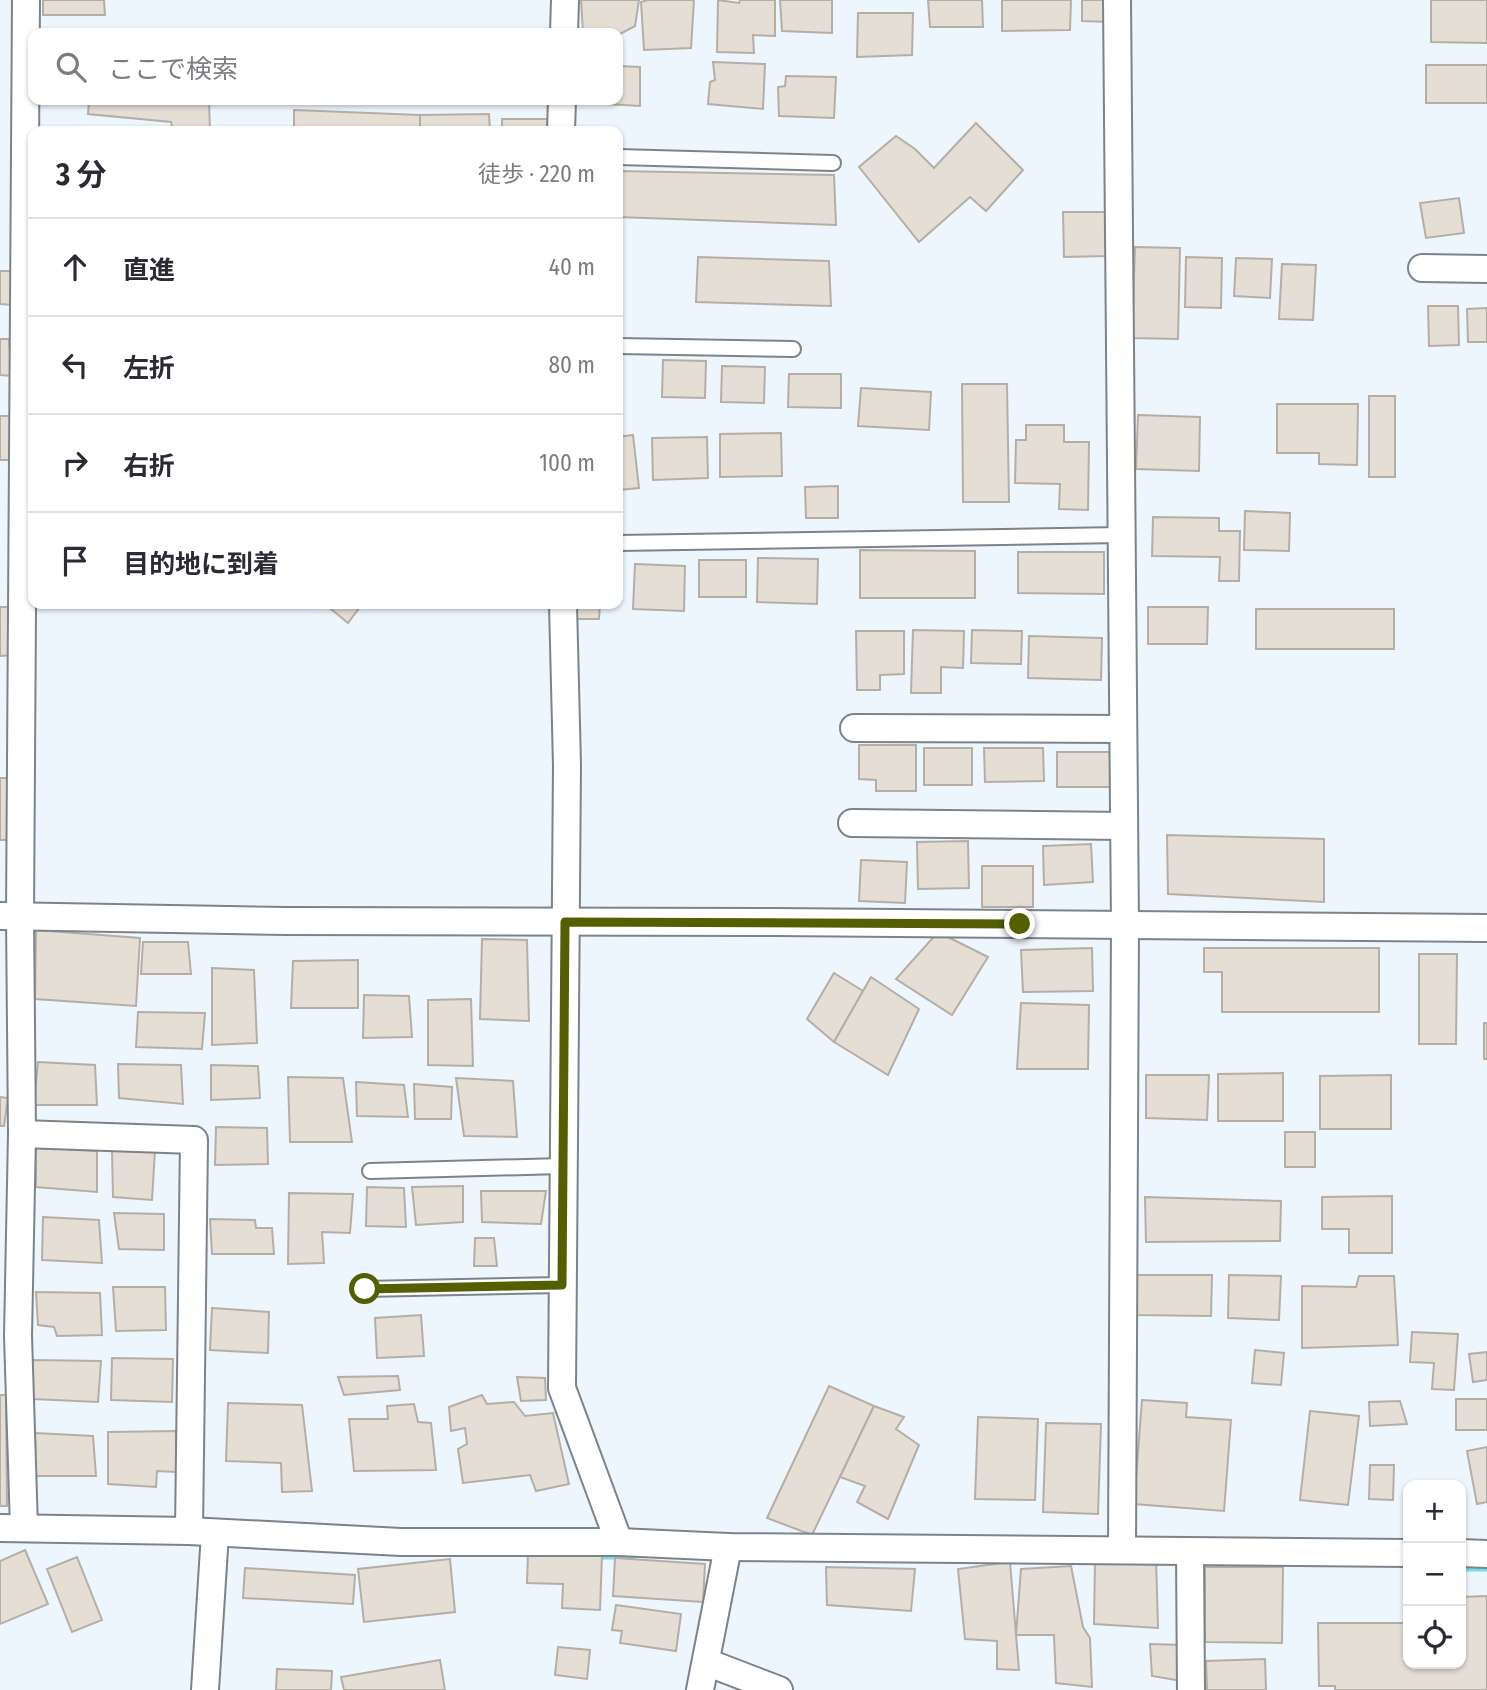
<!DOCTYPE html>
<html lang="ja">
<head>
<meta charset="utf-8">
<style>
	:root { --surface:#fff; --page:#f2f2f3; --text:#2b2b33; --muted:#7c7c81; --line:#e1e1e2 }
	body { margin:0; font-family:"Fira Sans Condensed","Noto Sans JP",sans-serif; background:var(--page); color:var(--text) }
	.controls { position:absolute; right:21px; bottom:21px; display:grid; overflow:hidden; border-radius:14px; box-shadow:0 2px 5px #0004 }
	.controls button { width:63px; height:63px; display:grid; place-items:center; padding:0; border:0; border-bottom:2px solid var(--line); background:var(--surface); color:var(--text); font:35px sans-serif }
	.stop { position:absolute; width:21px; height:21px; margin:-16px; border:5px solid #535f00; border-radius:50%; background:#fff }
	.stop.end { background:#535f00; border-color:#fff; box-shadow:0 2px 7px #0008 }
	.list { margin:0; padding:0; list-style:none }
	h2 { display:flex; justify-content:space-between; align-items:center; height:91px; margin:0; padding:0 28px; font-size:30px }
	h2 small { font-size:23px; font-weight:400; color:var(--muted) }
	.list li { display:grid; grid-template-columns:46px 1fr auto; gap:21px; align-items:center; box-sizing:border-box; height:98px; padding:0 28px; border-top:2px solid var(--line) }
	.list b { display:block; font-size:26px; white-space:nowrap }
	.list em { font-size:23px; font-style:normal; color:var(--muted) }
	.icon { flex:none; width:38px; height:38px; fill:none; stroke:currentColor; stroke-width:2; stroke-linecap:round; stroke-linejoin:round }
	.map { position:relative; flex:none; width:1487px; height:1690px; overflow:hidden }
	.search { position:absolute; background:var(--surface); box-shadow:0 2px 5px #0004; left:28px; top:28px; width:595px; height:77px; display:flex; align-items:center; gap:18px; box-sizing:border-box; padding:0 24px; border-radius:14px; color:var(--muted); font-size:26px }
	.panel { position:absolute; background:var(--surface); box-shadow:0 2px 5px #0004; left:28px; top:126px; width:595px; height:483px; border-radius:14px }
	.map>svg:first-child { display:block }
	.lines { fill:none; stroke-linecap:round; stroke-linejoin:round }
	.stream { stroke:#74dbed; stroke-width:9 }
	.building { fill:#e5ded5; stroke:#b5aea6; stroke-width:2 }
	.service-casing { stroke:#7c838a; stroke-width:18 }
	.minor-casing { stroke:#7c838a; stroke-width:30 }
	.service { stroke:#fff; stroke-width:14 }
	.minor { stroke:#fff; stroke-width:26 }
	.route { stroke:#535f00; stroke-width:9 }
</style>
</head>
<body>
<div class="map">
<svg width="1487" height="1690" viewBox="0 0 1487 1690">
	<rect width="100%" height="100%" fill="#edf5fd"/>
	<g class="lines">
		<g class="stream">
			<polyline points="598,1555 633,1555"/>
			<polyline points="1461,1567 1487,1567"/>
		</g>
	</g>
	<g class="building">
		<polygon points="43,0 104,0 105,15 43,15"/>
		<polygon points="581,0 639,0 635,26 618,35 618,33 583,33"/>
		<polygon points="648,0 694,0 691,48 644,50 641,2"/>
		<polygon points="718,0 739,3 740,0 775,0 775,36 753,35 754,53 717,52"/>
		<polygon points="780,0 832,0 832,33 782,31"/>
		<polygon points="928,0 982,0 983,27 930,27"/>
		<polygon points="1002,0 1071,0 1070,30 1002,31"/>
		<polygon points="1082,0 1110,0 1110,22 1082,21"/>
		<polygon points="1431,0 1487,0 1487,43 1431,42"/>
		<polygon points="858,13 913,13 912,55 857,57"/>
		<polygon points="713,62 765,64 763,109 708,104 710,82 715,80"/>
		<rect x="1426" y="65" width="61" height="38"/>
		<polygon points="618,66 640,67 640,106 590,103 590,100 618,100"/>
		<polygon points="786,76 836,77 834,118 779,116 778,87 785,86"/>
		<polygon points="89,100 209,100 210,131 173,131 171,122 88,114"/>
		<polygon points="294,110 420,115 420,131 294,131"/>
		<polygon points="489,114 490,131 420,131 420,115"/>
		<rect x="502" y="119" width="49" height="12"/>
		<polygon points="976,123 1023,170 986,211 970,197 919,242 859,167 896,136 915,149 934,168"/>
		<polygon points="618,171 834,175 836,225 618,217"/>
		<polygon points="1459,198 1464,233 1426,238 1420,203"/>
		<polygon points="1063,212 1107,212 1106,256 1064,257"/>
		<polygon points="1135,247 1180,248 1178,339 1132,338"/>
		<polygon points="698,257 829,261 831,306 696,302"/>
		<polygon points="1186,257 1222,258 1221,308 1185,307"/>
		<polygon points="1236,258 1272,259 1270,298 1234,296"/>
		<polygon points="1282,264 1316,265 1313,320 1279,319"/>
		<polygon points="0,271 12,271 13,305 0,304"/>
		<polygon points="1428,306 1458,306 1459,345 1429,346"/>
		<polygon points="1487,308 1487,342 1468,342 1467,309"/>
		<polygon points="0,339 9,339 12,376 0,375"/>
		<polygon points="663,360 706,361 705,398 662,397"/>
		<polygon points="722,366 765,367 764,403 721,402"/>
		<polygon points="789,374 841,374 841,408 788,407"/>
		<polygon points="962,384 1007,384 1009,502 963,502"/>
		<polygon points="861,388 931,392 929,430 858,426"/>
		<rect x="1369" y="396" width="26" height="81"/>
		<polygon points="1277,404 1358,404 1357,465 1319,464 1319,453 1277,453"/>
		<polygon points="1138,415 1200,417 1199,471 1136,469"/>
		<polygon points="0,416 11,416 9,460 0,460"/>
		<polygon points="1026,425 1064,425 1064,442 1089,442 1088,510 1059,509 1060,484 1015,483 1016,440 1026,440"/>
		<polygon points="781,433 782,476 720,477 720,434"/>
		<polygon points="633,435 639,488 619,490 618,496 618,437"/>
		<polygon points="707,437 708,478 653,480 652,438"/>
		<polygon points="838,486 838,518 806,518 805,487"/>
		<polygon points="1245,511 1290,513 1289,551 1244,550"/>
		<polygon points="1153,517 1219,518 1219,531 1240,531 1239,581 1219,581 1220,557 1152,556"/>
		<polygon points="860,550 975,551 975,598 860,598"/>
		<polygon points="1018,552 1104,552 1104,594 1018,593"/>
		<polygon points="758,558 818,559 817,604 757,602"/>
		<rect x="699" y="560" width="47" height="37"/>
		<polygon points="635,564 685,566 684,611 633,609"/>
		<polygon points="325,604 362,604 348,623"/>
		<polygon points="577,604 600,604 599,619 576,619"/>
		<polygon points="0,607 12,607 15,655 0,656"/>
		<polygon points="1148,607 1208,607 1207,644 1148,644"/>
		<rect x="1256" y="609" width="138" height="40"/>
		<polygon points="913,630 964,631 963,668 941,667 941,693 911,693"/>
		<polygon points="972,630 1022,631 1021,664 971,663"/>
		<polygon points="856,631 904,631 904,674 880,675 880,690 857,690"/>
		<polygon points="1029,636 1102,638 1101,680 1028,678"/>
		<polygon points="859,745 916,745 916,791 876,791 876,780 859,779"/>
		<rect x="924" y="748" width="48" height="37"/>
		<polygon points="984,748 1043,748 1044,781 985,782"/>
		<rect x="1057" y="752" width="56" height="35"/>
		<polygon points="0,778 8,778 7,840 0,840"/>
		<polygon points="1167,835 1324,839 1324,902 1168,894"/>
		<polygon points="968,841 969,888 918,889 917,842"/>
		<polygon points="1091,844 1093,882 1044,885 1043,846"/>
		<polygon points="861,860 907,862 905,903 859,901"/>
		<rect x="982" y="866" width="51" height="41"/>
		<polygon points="36,930 140,938 136,1006 35,999"/>
		<polygon points="938,932 988,957 952,1015 896,979"/>
		<polygon points="482,939 527,940 529,1021 480,1019"/>
		<polygon points="143,942 188,942 191,974 141,974"/>
		<polygon points="1092,948 1093,991 1023,992 1021,950"/>
		<polygon points="1204,948 1379,948 1379,1012 1222,1012 1222,972 1204,972"/>
		<polygon points="1419,954 1457,954 1456,1044 1419,1044"/>
		<polygon points="358,960 358,1008 291,1008 293,961"/>
		<polygon points="212,968 254,970 257,1043 212,1045"/>
		<polygon points="834,973 863,991 834,1042 807,1019"/>
		<polygon points="871,977 919,1009 888,1075 834,1042"/>
		<polygon points="364,995 409,996 412,1037 363,1038"/>
		<polygon points="471,999 473,1066 428,1065 428,1000"/>
		<polygon points="1021,1003 1089,1005 1088,1069 1017,1069"/>
		<polygon points="138,1012 205,1013 202,1049 136,1047"/>
		<rect x="1484" y="1023" width="3" height="36"/>
		<polygon points="38,1062 95,1065 97,1105 34,1105"/>
		<polygon points="118,1064 181,1065 183,1104 119,1098"/>
		<polygon points="211,1065 258,1066 260,1098 211,1100"/>
		<polygon points="1283,1073 1283,1121 1218,1121 1218,1074"/>
		<polygon points="1146,1075 1209,1075 1207,1120 1146,1118"/>
		<polygon points="1391,1075 1391,1129 1320,1129 1320,1076"/>
		<polygon points="288,1077 343,1078 352,1142 290,1142"/>
		<polygon points="456,1078 513,1081 517,1137 464,1136"/>
		<polygon points="356,1082 404,1085 408,1117 357,1116"/>
		<polygon points="414,1084 452,1087 451,1119 415,1119"/>
		<polygon points="0,1097 8,1098 4,1126 0,1126"/>
		<polygon points="216,1127 267,1128 268,1164 215,1165"/>
		<rect x="1285" y="1132" width="30" height="35"/>
		<polygon points="36,1147 97,1151 97,1192 36,1187"/>
		<polygon points="155,1150 152,1200 113,1197 112,1151"/>
		<polygon points="463,1186 463,1222 416,1225 412,1187"/>
		<polygon points="367,1187 404,1188 406,1227 366,1226"/>
		<polygon points="481,1191 546,1191 541,1224 482,1222"/>
		<polygon points="289,1193 353,1194 350,1233 322,1232 324,1263 288,1264"/>
		<polygon points="1392,1196 1392,1253 1349,1253 1349,1229 1322,1229 1322,1197"/>
		<polygon points="1145,1197 1281,1201 1280,1241 1146,1242"/>
		<polygon points="114,1213 164,1214 164,1250 119,1249"/>
		<polygon points="43,1217 99,1220 102,1263 42,1260"/>
		<polygon points="210,1219 255,1220 256,1228 272,1228 274,1254 212,1254"/>
		<polygon points="475,1238 494,1238 497,1266 474,1266"/>
		<polygon points="1136,1275 1212,1275 1211,1316 1136,1315"/>
		<polygon points="1229,1275 1281,1276 1279,1320 1228,1318"/>
		<polygon points="1359,1276 1394,1276 1398,1345 1302,1348 1302,1286 1356,1287"/>
		<polygon points="113,1287 165,1287 166,1330 116,1331"/>
		<polygon points="36,1292 100,1293 102,1335 57,1336 54,1327 38,1325"/>
		<polygon points="212,1308 269,1312 268,1353 210,1350"/>
		<polygon points="421,1315 424,1356 377,1358 375,1318"/>
		<polygon points="1412,1332 1458,1334 1454,1390 1432,1389 1434,1363 1410,1362"/>
		<polygon points="1255,1350 1284,1353 1281,1385 1252,1383"/>
		<polygon points="1487,1352 1487,1380 1473,1382 1469,1354"/>
		<polygon points="112,1358 173,1359 172,1402 111,1400"/>
		<polygon points="31,1360 101,1361 98,1402 33,1399"/>
		<polygon points="398,1376 400,1390 344,1395 338,1377"/>
		<polygon points="517,1377 545,1378 546,1400 521,1401"/>
		<polygon points="829,1386 874,1406 812,1535 767,1518"/>
		<polygon points="0,1395 6,1395 7,1506 0,1506"/>
		<polygon points="482,1395 487,1404 514,1402 525,1416 553,1413 569,1484 536,1491 530,1475 463,1483 458,1449 467,1444 465,1428 451,1431 449,1407"/>
		<rect x="1456" y="1399" width="31" height="31"/>
		<polygon points="1142,1400 1187,1403 1186,1417 1231,1420 1224,1511 1134,1504"/>
		<polygon points="1400,1401 1407,1424 1370,1426 1369,1402"/>
		<polygon points="228,1403 302,1405 312,1491 282,1492 281,1463 226,1461"/>
		<polygon points="414,1404 418,1422 431,1423 436,1470 354,1471 349,1419 388,1419 387,1406"/>
		<polygon points="874,1406 904,1417 896,1429 919,1445 888,1519 857,1502 865,1486 840,1477"/>
		<polygon points="1310,1411 1359,1416 1348,1505 1300,1500"/>
		<polygon points="978,1417 1038,1419 1035,1500 975,1499"/>
		<polygon points="1046,1423 1101,1424 1098,1514 1043,1512"/>
		<polygon points="176,1431 176,1472 157,1471 156,1487 108,1484 108,1432"/>
		<polygon points="35,1433 93,1436 96,1476 36,1476"/>
		<polygon points="1487,1447 1487,1502 1477,1504 1467,1451"/>
		<polygon points="1370,1465 1394,1465 1393,1500 1369,1499"/>
		<polygon points="25,1550 48,1604 0,1624 0,1561"/>
		<polygon points="528,1553 602,1555 600,1610 562,1608 563,1584 527,1583"/>
		<polygon points="77,1557 102,1620 72,1632 47,1569"/>
		<polygon points="615,1558 705,1564 703,1602 613,1596"/>
		<polygon points="1156,1558 1158,1628 1094,1624 1095,1561"/>
		<polygon points="450,1559 455,1612 364,1622 358,1569"/>
		<polygon points="1010,1562 1016,1635 1019,1670 997,1669 997,1641 965,1639 958,1569"/>
		<polygon points="1071,1566 1083,1627 1090,1638 1092,1687 1056,1683 1054,1635 1016,1635 1021,1569"/>
		<polygon points="826,1567 915,1569 911,1611 827,1605"/>
		<polygon points="1205,1567 1283,1567 1282,1643 1205,1642"/>
		<polygon points="245,1568 355,1575 353,1604 243,1598"/>
		<polygon points="1487,1596 1487,1690 1335,1690 1335,1686 1319,1686 1318,1623 1408,1623 1408,1664 1461,1664 1461,1597"/>
		<polygon points="616,1605 681,1614 676,1651 620,1643 622,1631 612,1630"/>
		<polygon points="1150,1644 1182,1645 1182,1681 1152,1676"/>
		<polygon points="558,1647 590,1650 587,1679 555,1675"/>
		<polygon points="1265,1659 1266,1690 1207,1690 1206,1661"/>
		<polygon points="440,1660 445,1690 344,1690 341,1677"/>
		<polygon points="277,1669 332,1671 331,1690 276,1690"/>
	</g>
	<g class="lines">
		<defs>
			<g id="service">
				<polyline points="618,157 833,163"/>
				<polyline points="618,346 793,349"/>
				<polyline points="618,543 1121,535"/>
				<polyline points="370,1171 562,1166"/>
				<polyline points="364,1289 562,1285"/>
			</g>
			<g id="minor">
				<polyline points="1117,0 1125,924 1122,1549"/>
				<polyline points="564,33 565,0"/>
				<polyline points="561,131 562,100"/>
				<polyline points="1422,268 1487,269"/>
				<polyline points="563,604 567,765 562,1388 619,1542"/>
				<polyline points="854,728 1123,729"/>
				<polyline points="852,823 1124,826"/>
				<polyline points="0,916 286,921 775,922 1487,928"/>
				<polyline points="22,1134 194,1140 189,1531"/>
				<polyline points="0,1528 189,1531 401,1542 619,1542 728,1547 1408,1553"/>
				<polyline points="24,1528 18,1336 22,1134 20,916 26,0"/>
				<polyline points="1190,1552 1191,1690"/>
				<polyline points="1461,1553 1487,1554"/>
				<polyline points="706,1662 779,1690"/>
				<polyline points="205,1690 215,1533"/>
				<polyline points="700,1690 728,1547"/>
			</g>
		</defs>
		<use href="#service" class="service-casing"/>
		<use href="#minor" class="minor-casing"/>
		<use href="#service" class="service"/>
		<use href="#minor" class="minor"/>
	</g>
	<g class="lines">
		<polyline class="route" points="365,1289 562,1285 565,922 1020,924"/>
	</g>
</svg>
<div class="controls">
<button>+</button>
<button>−</button>
<button><svg class="icon" aria-label="locate" viewBox="0 0 24 24"><circle cx="12" cy="12" r="6"/><path d="M12 2v4M12 18v4M2 12h4M18 12h4"/></svg></button>
</div>
<div class="stop" style="left:365px;top:1289px"></div>
<div class="stop end" style="left:1020px;top:924px"></div>
<div class="search"><svg class="icon" aria-label="search" viewBox="0 0 24 24"><circle cx="10" cy="10" r="6"/><path d="M15 15l6 6"/></svg>ここで検索</div>
<section class="panel">
<h2>3 分<small>徒歩 · 220 m</small></h2>
<ul class="list">
<li><svg class="icon" aria-label="ahead" viewBox="0 0 24 24"><path d="M12 20V5M6 11l6-6 6 6"/></svg><div><b>直進</b></div><em>40 m</em></li>
<li><svg class="icon" aria-label="left" viewBox="0 0 24 24"><path d="M17 20v-9H6M10 6l-5 5 5 5"/></svg><div><b>左折</b></div><em>80 m</em></li>
<li><svg class="icon" aria-label="right" viewBox="0 0 24 24"><path d="M7 20v-9h11M14 6l5 5-5 5"/></svg><div><b>右折</b></div><em>100 m</em></li>
<li><svg class="icon" aria-label="arrive" viewBox="0 0 24 24"><path d="M6 21V4h12l-3 4 3 4H6"/></svg><div><b>目的地に到着</b></div></li>
</ul>
</section>
</div>
</body>
</html>
